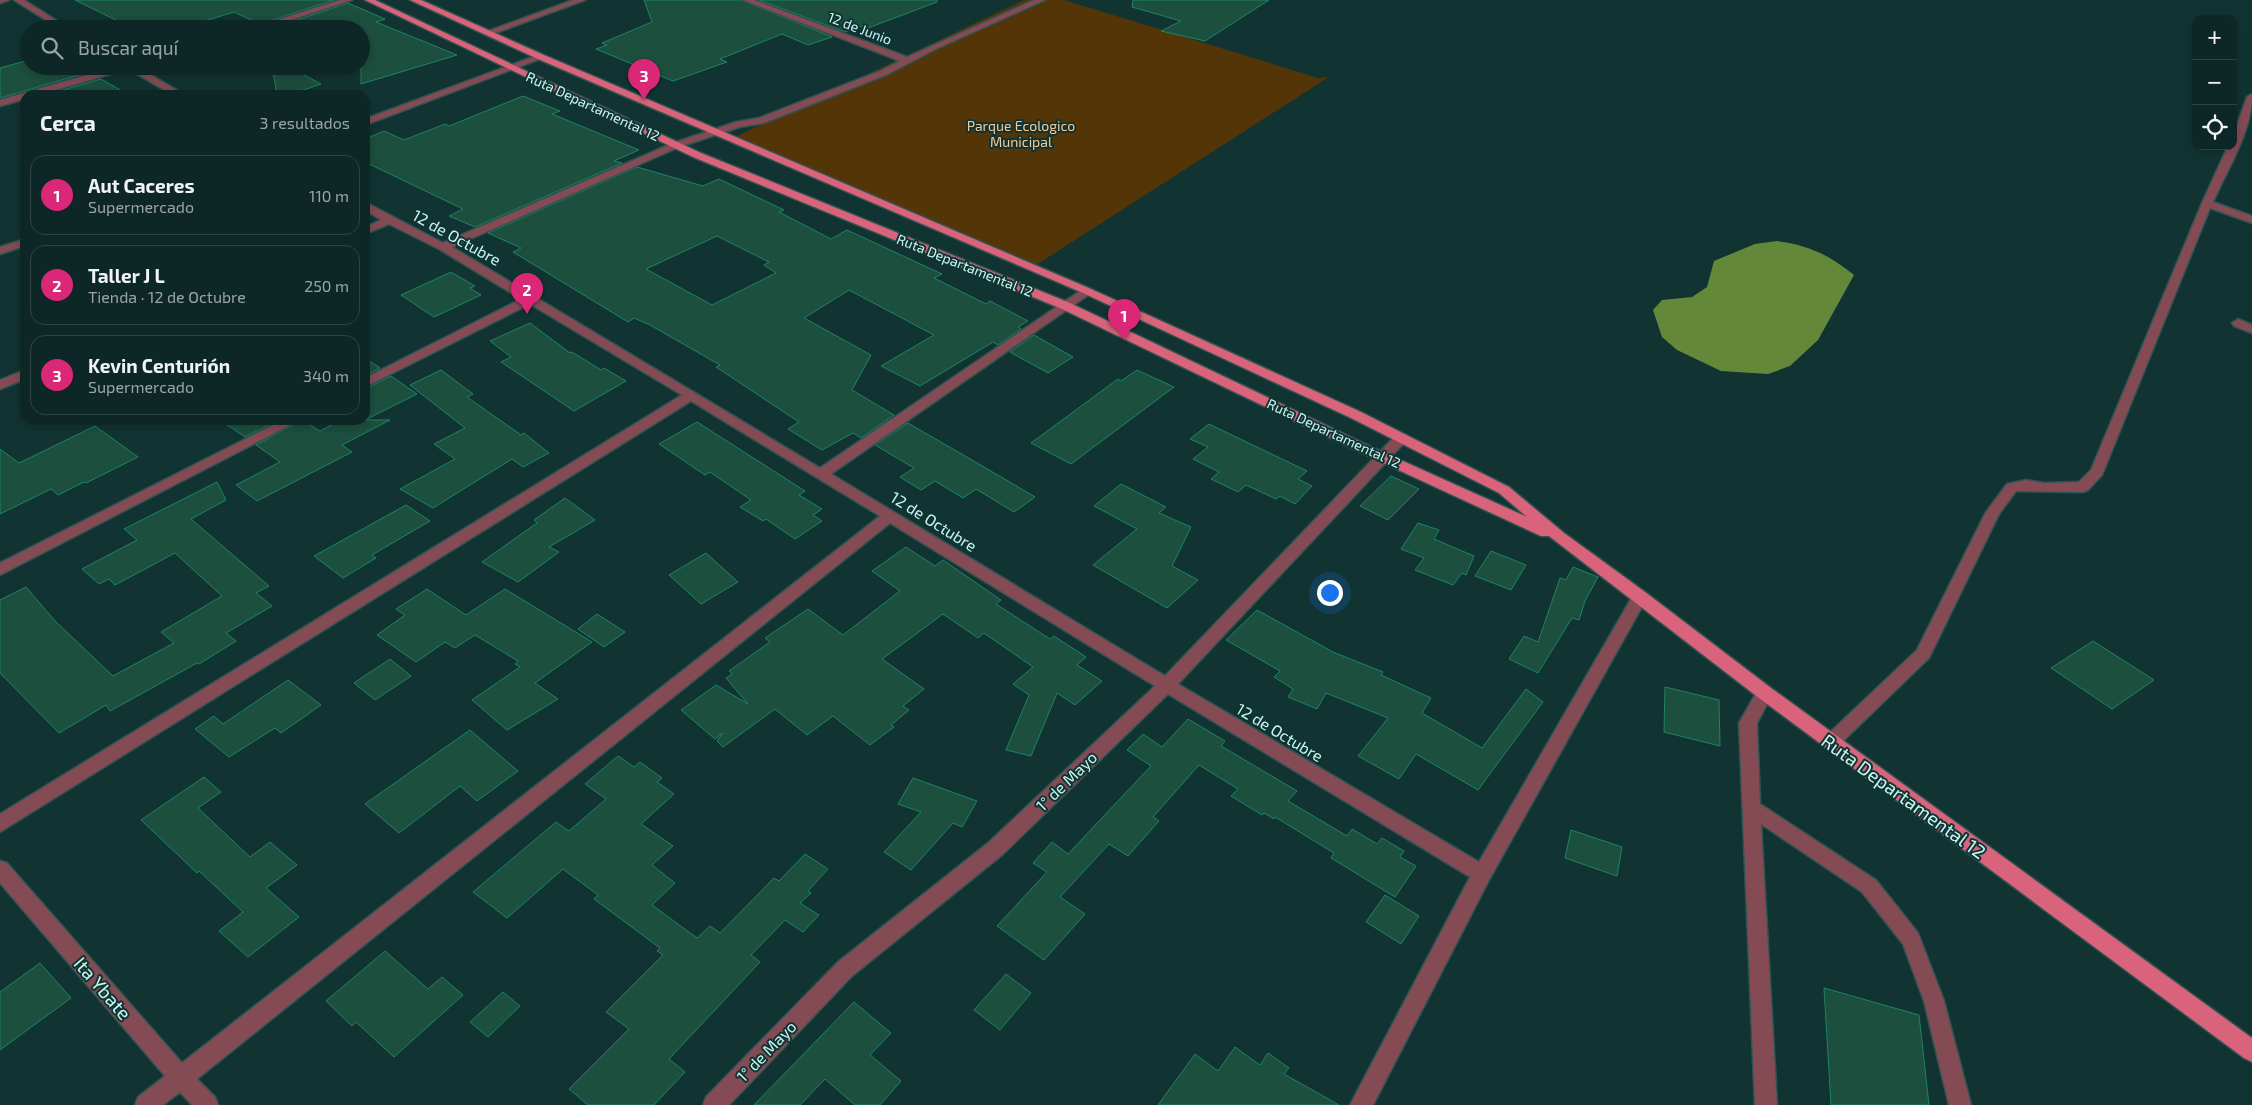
<!DOCTYPE html>
<html lang="es">
<head>
<meta charset="utf-8">
<style>
	:root { --surface:#0d2726; --page:#162f2e; --text:#f1f3f6; --muted:#9aa5a7; --line:#2d4443; --accent:#db2777 }
	body { margin:0; font-family:"Exo 2",sans-serif; background:var(--page); color:var(--text) }
	.controls { position:absolute; right:15px; top:15px; display:grid; overflow:hidden; border-radius:10px; box-shadow:0 2px 12px #0003 }
	.controls button { width:45px; height:45px; display:grid; place-items:center; padding:0; border:0; border-bottom:1px solid var(--line); background:var(--surface); color:var(--text); font:25px sans-serif }
	.you { position:absolute; left:1329px; top:592px; width:18px; height:18px; margin:-12px; border:4px solid #fff; border-radius:50%; background:#1a73e8; box-shadow:0 0 0 8px #1a73e833 }
	.badge { display:grid; place-items:center; width:32px; height:32px; border-radius:50%; background:var(--accent); color:#fff; font-size:16px; font-weight:700 }
	.pin { position:absolute; translate:-50% -41px; filter:drop-shadow(0 1px 2px #0008) }
	.pin::after { content:''; position:absolute; top:26px; width:18px; height:15px; background:inherit; clip-path:polygon(0 0,100% 0,50% 100%) }
	.list { margin:0; padding:0; list-style:none }
	h2 { display:flex; justify-content:space-between; align-items:center; height:65px; margin:0; padding:0 20px; font-size:21px }
	h2 small { font-size:16px; font-weight:400; color:var(--muted) }
	.list li { display:grid; grid-template-columns:32px 1fr auto; gap:15px; align-items:center; box-sizing:border-box; height:80px; margin:0 10px 10px; padding:0 10px; border:1px solid var(--line); border-radius:15px }
	.list b { display:block; font-size:19px; white-space:nowrap }
	.list p { margin:0; font-size:16px; white-space:nowrap; color:var(--muted) }
	.list em { font-size:16px; font-style:normal; color:var(--muted) }
	.icon { flex:none; width:28px; height:28px; fill:none; stroke:currentColor; stroke-width:2; stroke-linecap:round; stroke-linejoin:round }
	.map { position:relative; flex:none; width:2252px; height:1105px; overflow:hidden }
	.search { position:absolute; background:var(--surface); box-shadow:0 2px 12px #0003; left:20px; top:20px; width:350px; height:55px; display:flex; align-items:center; gap:12px; box-sizing:border-box; padding:0 18px; border-radius:28px; color:var(--muted); font-size:19px }
	.panel { position:absolute; background:var(--surface); box-shadow:0 2px 12px #0003; left:20px; top:90px; width:350px; height:335px; border-radius:15px }
	.map>svg:first-child { display:block }
	.green { fill:#543508 }
	.water { fill:#648839 }
	.building { fill:#1d4f3f; stroke:#1c8467; fill-rule:evenodd }
	.lines { fill:none; stroke-linecap:round; stroke-linejoin:round }
	.minor-casing { stroke:#2e5351; stroke-width:3 }
	.major-casing { stroke:#2e5351; stroke-width:3 }
	.minor { fill:#854b55; fill-rule:evenodd }
	.major { fill:#d8637b; fill-rule:evenodd }
	.labels { text-anchor:middle; dominant-baseline:central; stroke-width:4; stroke-linejoin:round; paint-order:stroke }
	.far-street-label { font-size:14px; fill:#c6f7f3; stroke:#113432 }
	.far-park-label { font-size:14px; fill:#f8c995; stroke:#113432 }
	.street-label { font-size:16px; fill:#c6f7f3; stroke:#113432 }
	.near-street-label { font-size:19px; fill:#c6f7f3; stroke:#113432 }
</style>
</head>
<body>
<div class="map">
<svg width="2252" height="1105" viewBox="0 0 2252 1105">
	<rect width="100%" height="100%" fill="#113432"/>
	<polygon class="green" points="1024,0 1064,0 1318,78 1329,77 1033,267 731,139"/>
	<path class="water" d="M1777 241C1809 245 1829 255 1854 275L1818 340 1790 366 1768 374 1721 371 1677 350 1662 337 1653 310 1662 300 1692 297 1707 287 1714 261 1755 244Z"/>
	<g class="building">
		<polygon points="75,0 334,0 260,24 234,12 179,29 134,29"/>
		<polygon points="644,0 741,0 832,37 808,45 782,34 720,59 727,62 673,81 596,49 607,45 602,43 652,22"/>
		<polygon points="759,0 937,0 937,2 868,28 862,26 845,32"/>
		<polygon points="1133,0 1269,0 1205,41 1161,31 1181,21 1132,7"/>
		<polygon points="348,3 385,19 376,22 457,55 361,84 361,29 270,29"/>
		<polygon points="29,60 29,66 88,66 82,68 89,72 0,98 0,68"/>
		<polygon points="272,66 287,66 321,84 289,95 277,95"/>
		<polygon points="101,79 129,95 49,94"/>
		<polygon points="523,96 560,111 552,114 639,150 614,161 622,163 475,227 449,216 463,209 365,162 365,139 384,131 404,140 445,124 449,126"/>
		<path d="M637 167 703 186 719 179 784 210 779 212 831 239 847 230 942 274 934 278 986 304 990 301 1028 321 1018 327 1021 329 998 345 993 342 920 386 881 366 934 335 849 290 804 318 871 355 852 390 894 415 861 438 853 433 822 450 788 429 799 422 716 367 720 365 650 325 634 318 628 322 513 252 521 248 488 233ZM717 236 769 262 764 265 776 273 712 305 646 269Z"/>
		<polygon points="451,272 475,286 470,288 481,295 434,317 401,295"/>
		<polygon points="530,323 570,353 572,352 601,370 604,368 626,381 574,411 501,362 511,357 490,341"/>
		<polygon points="1034,335 1073,357 1048,373 1010,352"/>
		<polygon points="365,358 380,368 365,376"/>
		<polygon points="441,370 473,394 467,397 521,435 524,433 549,453 523,467 512,459 433,508 400,489 455,459 434,444 465,428 410,385"/>
		<polygon points="1137,370 1174,387 1071,464 1031,443 1118,379 1121,381"/>
		<polygon points="391,376 417,394 365,420 365,389"/>
		<polygon points="220,420 279,420 245,437"/>
		<polygon points="302,420 320,431 341,420 390,420 342,445 352,452 257,501 236,485 280,462 256,445"/>
		<polygon points="697,422 805,491 799,495 822,509 813,515 822,521 795,539 766,519 763,521 740,507 751,500 710,472 705,475 659,444"/>
		<polygon points="908,423 1008,481 1035,497 1014,512 976,489 963,498 935,481 921,490 900,477 914,468 875,445"/>
		<polygon points="1209,424 1307,471 1298,479 1312,486 1295,504 1280,496 1276,499 1246,485 1238,492 1211,479 1219,472 1193,459 1208,447 1190,439"/>
		<polygon points="95,426 138,457 86,483 84,482 58,495 51,489 0,514 0,449 19,463"/>
		<polygon points="1391,476 1419,489 1388,520 1360,506"/>
		<polygon points="217,482 226,500 191,519 269,586 256,593 272,606 226,633 236,641 199,664 197,663 110,711 106,705 59,733 0,673 0,600 26,587 55,621 113,676 174,643 161,632 222,596 175,553 115,585 109,579 99,584 82,569 137,540 124,529"/>
		<polygon points="1121,484 1166,507 1159,513 1191,527 1172,566 1198,580 1167,608 1093,565 1137,529 1094,506"/>
		<polygon points="565,498 595,520 549,547 559,552 518,582 482,562 537,523 534,520"/>
		<polygon points="406,505 430,521 372,555 376,558 343,578 314,556"/>
		<polygon points="1418,523 1439,530 1434,539 1474,556 1466,575 1462,573 1453,585 1415,570 1424,558 1401,549"/>
		<polygon points="906,547 935,566 943,560 1001,600 996,604 1050,639 1054,636 1086,657 1077,665 1102,681 1075,705 1057,693 1031,756 1006,750 1029,695 1013,684 1033,667 984,633 978,638 943,614 882,659 924,689 903,706 909,710 891,725 894,727 870,745 833,716 807,735 775,709 723,747 717,741 723,733 715,739 681,710 716,685 748,704 726,678 732,674 729,671 770,642 765,638 808,609 843,635 900,591 872,571"/>
		<polygon points="1491,551 1526,565 1511,590 1475,576"/>
		<polygon points="706,553 738,582 701,604 669,575"/>
		<polygon points="1573,567 1598,577 1585,601 1579,620 1572,618 1538,673 1509,659 1524,636 1538,642 1560,578 1566,580"/>
		<polygon points="427,589 466,615 505,589 592,642 535,683 558,699 507,730 472,700 520,667 515,664 518,661 475,635 455,648 445,642 416,662 377,635 405,615 396,609"/>
		<polygon points="1257,610 1333,652 1383,672 1381,675 1431,698 1422,713 1482,748 1526,689 1543,702 1478,790 1416,754 1399,779 1358,756 1388,718 1326,693 1317,709 1288,697 1293,689 1274,677 1280,671 1226,640"/>
		<polygon points="597,614 625,632 604,647 578,629"/>
		<polygon points="2093,641 2154,680 2112,709 2051,668"/>
		<polygon points="390,659 411,676 375,700 354,683"/>
		<polygon points="288,680 321,705 281,733 275,728 229,757 195,729 214,716 223,724"/>
		<polygon points="1665,687 1719,700 1720,746 1664,732"/>
		<polygon points="1188,719 1225,741 1221,746 1297,791 1288,801 1347,836 1352,829 1377,844 1382,838 1404,851 1400,857 1416,866 1395,897 1331,858 1334,853 1275,817 1274,819 1264,813 1262,815 1231,796 1238,789 1199,765 1153,817 1159,821 1128,856 1109,844 1060,897 1085,914 1044,960 997,926 1047,872 1033,863 1052,842 1068,854 1151,766 1127,750 1143,734 1162,747"/>
		<polygon points="470,730 518,771 477,801 460,786 399,833 365,804"/>
		<polygon points="618,756 634,767 640,762 662,778 657,782 674,794 641,824 673,846 652,865 675,883 652,905 697,938 710,926 720,933 774,878 779,881 805,854 828,869 808,891 811,893 800,903 819,915 803,932 785,920 751,955 760,962 669,1059 685,1072 654,1105 588,1105 569,1089 629,1029 606,1012 663,955 657,951 660,948 594,899 598,895 563,869 507,918 473,892 556,822 569,831 606,799 585,784"/>
		<polygon points="204,777 221,792 198,808 250,857 270,842 297,865 266,888 299,917 248,957 219,931 243,912 199,871 197,873 141,820"/>
		<polygon points="913,778 977,801 962,827 953,823 911,870 884,852 921,812 898,804"/>
		<polygon points="1571,830 1622,847 1617,876 1565,858"/>
		<polygon points="1385,895 1419,916 1401,944 1366,922"/>
		<polygon points="385,951 428,989 442,977 463,995 394,1057 356,1022 352,1026 326,1001"/>
		<polygon points="40,963 71,998 0,1050 0,992"/>
		<polygon points="1006,974 1031,993 1000,1030 974,1010"/>
		<polygon points="1824,988 1919,1015 1929,1105 1831,1105"/>
		<polygon points="503,992 520,1006 488,1037 470,1022"/>
		<polygon points="854,1002 891,1033 870,1055 901,1081 880,1105 855,1105 825,1079 800,1105 754,1105"/>
		<polygon points="1235,1047 1260,1065 1268,1053 1289,1068 1284,1074 1339,1105 1158,1105 1195,1054 1218,1071"/>
	</g>
	<g class="lines">
		<defs>
			<g id="minor">
				<polygon points="0,0 9,0 0,3"/>
				<polygon points="14,0 24,0 70,29 60,29"/>
				<polygon points="340,0 352,0 263,29 249,29"/>
				<polygon points="573,0 585,0 490,35 483,33"/>
				<polygon points="743,0 754,0 907,57 1034,0 1045,0 936,49 886,75 764,123 740,127 679,147 452,247 820,468 1083,289 1091,289 1091,293 831,474 1165,676 1396,435 1406,435 1408,438 1406,441 1178,684 1479,862 1635,592 1645,592 1648,596 1489,880 1373,1105 1350,1105 1470,877 1168,694 1002,855 852,976 729,1105 703,1105 706,1097 838,962 988,843 1155,686 890,523 197,1079 215,1097 218,1105 192,1105 180,1092 163,1105 135,1105 138,1097 165,1076 0,883 0,861 7,863 182,1063 880,516 691,401 0,832 0,814 682,395 530,304 365,387 365,378 521,299 439,249 389,224 365,234 365,227 381,220 365,210 365,202 443,243 673,143 736,122 759,118 880,71 900,61"/>
				<polygon points="538,55 545,57 365,125 365,119"/>
				<polygon points="118,66 136,66 185,95 173,95 128,69 38,95 25,95 25,99 0,106 0,100"/>
				<path d="M2252 94C2252 132 2228 168 2213 202L2252 216V223L2210 208 2102 475 2088 490 2083 492 2016 491 1999 514 1929 658 1837 747 1831 749 1825 747 1822 742 1825 737 1917 650 1986 512 2007 484 2026 480 2045 483 2079 482 2091 470 2202 203 2228 146H2233V136L2247 97Z"/>
				<polygon points="25,239 25,246 0,254 0,247"/>
				<polygon points="2238,319 2252,325 2252,333 2234,326 2232,323"/>
				<polygon points="25,370 25,379 0,389 0,380"/>
				<polygon points="283,420 300,420 0,575 0,563"/>
				<polygon points="1765,686 1771,688 1773,693 1757,723 1760,804 1876,880 1918,933 1944,1001 1971,1105 1949,1105 1924,1001 1903,944 1862,892 1761,824 1777,1105 1755,1105 1739,723 1759,688"/>
			</g>
			<polygon id="major" points="365,0 375,0 701,153 1070,303 1363,443 1527,517 1499,493 1351,418 1083,293 538,59 410,0 421,0 544,55 1091,289 1361,412 1509,487 1564,533 1645,592 1771,688 2252,1038 2252,1062 2244,1058 1759,698 1549,536 1541,536 1353,449 1062,309 693,157"/>
		</defs>
		<use href="#minor" class="minor-casing"/>
		<use href="#major" class="major-casing"/>
		<use href="#minor" class="minor"/>
		<use href="#major" class="major"/>
	</g>
	<g class="labels">
		<g class="far-street-label">
			<text transform="translate(860 28) rotate(21)">12 de Junio</text>
			<text transform="translate(593 106) rotate(25)">Ruta Departamental 12</text>
			<text transform="translate(965 265) rotate(22)">Ruta Departamental 12</text>
			<text transform="translate(1334 433) rotate(25)">Ruta Departamental 12</text>
		</g>
		<g class="far-park-label">
			<text x="1021" y="125">Parque Ecologico<tspan x="1021" dy="16">Municipal</tspan></text>
		</g>
		<g class="street-label">
			<text transform="translate(457 237) rotate(29)">12 de Octubre</text>
			<text transform="translate(934 521) rotate(32)">12 de Octubre</text>
			<text transform="translate(1280 732) rotate(31)">12 de Octubre</text>
			<text transform="translate(1066 781) rotate(-44)">1° de Mayo</text>
			<text transform="translate(766 1051) rotate(-46)">1° de Mayo</text>
		</g>
		<g class="near-street-label">
			<text transform="translate(1904 796) rotate(36)">Ruta Departamental 12</text>
			<text transform="translate(103 988) rotate(49)">Ita Ybate</text>
		</g>
	</g>
</svg>
<div class="controls">
<button>+</button>
<button>−</button>
<button><svg class="icon" aria-label="locate" viewBox="0 0 24 24"><circle cx="12" cy="12" r="6"/><path d="M12 2v4M12 18v4M2 12h4M18 12h4"/></svg></button>
</div>
<div class="you"></div>
<div class="pin badge" style="left:1124px;top:340px">1</div>
<div class="pin badge" style="left:527px;top:314px">2</div>
<div class="pin badge" style="left:644px;top:100px">3</div>
<div class="search"><svg class="icon" aria-label="search" viewBox="0 0 24 24"><circle cx="10" cy="10" r="6"/><path d="M15 15l6 6"/></svg>Buscar aquí</div>
<section class="panel">
<h2>Cerca<small>3 resultados</small></h2>
<ul class="list">
<li><span class="badge">1</span><div><b>Aut Caceres</b><p>Supermercado</p></div><em>110 m</em></li>
<li><span class="badge">2</span><div><b>Taller J L</b><p>Tienda · 12 de Octubre</p></div><em>250 m</em></li>
<li><span class="badge">3</span><div><b>Kevin Centurión</b><p>Supermercado</p></div><em>340 m</em></li>
</ul>
</section>
</div>
</body>
</html>
